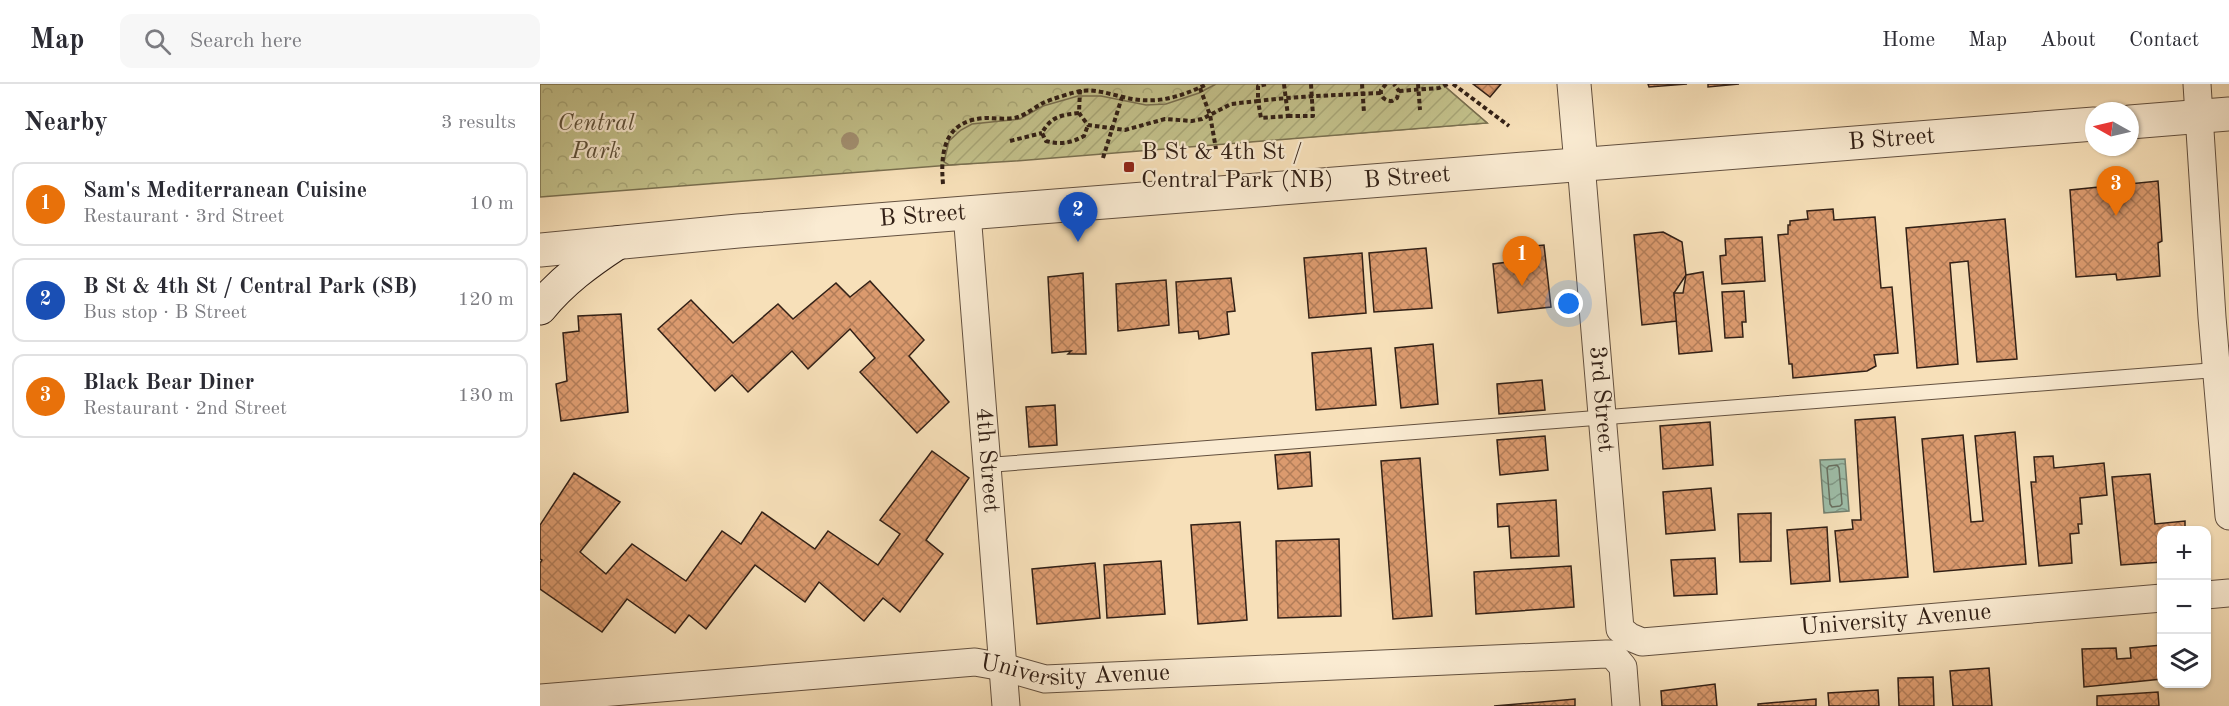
<!DOCTYPE html>
<html lang="en">
<head>
<meta charset="utf-8">
<style>
	:root { --surface:#fff; --page:#f7f7f7; --text:#2b2b33; --muted:#7c7c81; --line:#e1e1e2; --accent:#8f2418 }
	body { margin:0; font-family:"Old Standard TT",serif; background:var(--page); color:var(--text) }
	.controls { position:absolute; right:18px; bottom:18px; display:grid; overflow:hidden; border-radius:12px; box-shadow:0 2px 4px #0004 }
	.controls button { width:54px; height:54px; display:grid; place-items:center; padding:0; border:0; border-bottom:2px solid var(--line); background:var(--surface); color:var(--text); font:30px sans-serif }
	.compass { position:absolute; left:1545px; top:18px; width:54px; height:54px; border-radius:50%; background:var(--surface); box-shadow:0 2px 4px #0004; rotate:278deg }
	.you { position:absolute; left:1029px; top:220px; width:21px; height:21px; margin:-15px; border:4px solid #fff; border-radius:50%; background:#1a73e8; box-shadow:0 0 0 9px #1a73e833 }
	.badge { display:grid; place-items:center; width:39px; height:39px; border-radius:50%; background:var(--accent); color:#fff; font-size:20px; font-weight:700 }
	.pin { position:absolute; translate:-50% -50px; filter:drop-shadow(0 2px 3px #0008) }
	.pin::after { content:''; position:absolute; top:32px; width:21px; height:18px; background:inherit; clip-path:polygon(0 0,100% 0,50% 100%) }
	.list { margin:0; padding:0; list-style:none }
	h2 { display:flex; justify-content:space-between; align-items:center; height:78px; margin:0; padding:0 24px; font-size:26px }
	h2 small { font-size:20px; font-weight:400; color:var(--muted) }
	.list li { display:grid; grid-template-columns:39px 1fr auto; gap:18px; align-items:center; box-sizing:border-box; height:84px; margin:0 12px 12px; padding:0 12px; border:2px solid var(--line); border-radius:12px }
	.list b { display:block; font-size:22px; white-space:nowrap }
	.list p { margin:0; font-size:20px; white-space:nowrap; color:var(--muted) }
	.list em { font-size:20px; font-style:normal; color:var(--muted) }
	.icon { flex:none; width:33px; height:33px; fill:none; stroke:currentColor; stroke-width:2; stroke-linecap:round; stroke-linejoin:round }
	.map { position:relative; flex:none; width:1689px; height:622px; overflow:hidden }
	header { display:flex; align-items:center; gap:36px; box-sizing:border-box; height:84px; padding:0 30px; background:var(--surface); border-bottom:2px solid var(--line) }
	header strong { font-size:28px }
	nav { display:flex; gap:33px; margin-inline-start:auto; font-size:21px }
	.search { width:420px; height:54px; background:var(--page); display:flex; align-items:center; gap:15px; box-sizing:border-box; padding:0 21px; border-radius:12px; color:var(--muted); font-size:22px }
	main { display:flex }
	aside { flex:1; background:var(--surface) }
	.map>svg:first-child { display:block }
	.forest { fill:url(#forest-crowns); stroke:#7a7050; stroke-width:1.5 }
	.garden { fill:url(#garden-furrows); stroke:#7a7050; stroke-width:1.5 }
	.water { fill:url(#water-waves); stroke:#737f6e; stroke-width:1.5 }
	.lines { fill:none; stroke-linecap:round; stroke-linejoin:round }
	.shore { stroke:#686f60; stroke-width:1.5 }
	.building { fill:url(#building-cross-hatch); stroke:#322016; stroke-width:1.5 }
	.service-casing { stroke:#63503f; stroke-width:16 }
	.minor-casing { stroke:#63503f; stroke-width:29 }
	.tertiary-casing { stroke:#63503f; stroke-width:35 }
	.secondary-casing { stroke:#322016; stroke-width:35 }
	.path { stroke:#322016; stroke-width:4; stroke-dasharray:4.5 3; stroke-linecap:butt }
	.service { stroke:#faebd2; stroke-width:14 }
	.minor { stroke:#faebd2; stroke-width:27 }
	.tertiary { stroke:#faebd2; stroke-width:33 }
	.secondary { stroke:#faebd2; stroke-width:33 }
	.tree { fill:#a39173 }
	.poi-dot { fill:#8f2418; stroke:#faebd2; stroke-width:2 }
	.labels { text-anchor:middle; dominant-baseline:central; stroke-width:4.5; stroke-linejoin:round; paint-order:stroke }
	.park-label { font-size:24px; font-style:italic; fill:#5e5039; stroke:#faebd2 }
	.street-label { font-size:24px; fill:#322016; stroke:#faebd2 }
	.poi-label { font-size:24px; fill:#322016; stroke:#faebd2; text-anchor:start }
</style>
</head>
<body>
<header>
<strong>Map</strong>
<div class="search"><svg class="icon" aria-label="search" viewBox="0 0 24 24"><circle cx="10" cy="10" r="6"/><path d="M15 15l6 6"/></svg>Search here</div>
<nav><a>Home</a><a>Map</a><a>About</a><a>Contact</a></nav>
</header>
<main>
<aside>
<h2>Nearby<small>3 results</small></h2>
<ul class="list">
<li><span class="badge" style="background:#e8710a">1</span><div><b>Sam's Mediterranean Cuisine</b><p>Restaurant · 3rd Street</p></div><em>10 m</em></li>
<li><span class="badge" style="background:#1a4fb4">2</span><div><b>B St &amp; 4th St / Central Park (SB)</b><p>Bus stop · B Street</p></div><em>120 m</em></li>
<li><span class="badge" style="background:#e8710a">3</span><div><b>Black Bear Diner</b><p>Restaurant · 2nd Street</p></div><em>130 m</em></li>
</ul>
</aside>
<div class="map">
<svg width="1689" height="622" viewBox="0 0 1689 622">
	<defs>
		<pattern id="forest-crowns" width="20" height="18" patternUnits="userSpaceOnUse" patternTransform="scale(1.5)"><rect width="20" height="18" fill="#c3c18b"/><path d="M2 6a3 3 0 1 1 6 0M12 15a3 3 0 1 1 6 0" fill="none" stroke="#a8a677"/></pattern>
		<pattern id="garden-furrows" width="10" height="10" patternUnits="userSpaceOnUse" patternTransform="scale(1.5)"><rect width="10" height="10" fill="#c3c18b"/><path d="M-1 1l2-2M0 10L10 0M9 11l2-2" fill="none" stroke="#a8a677"/></pattern>
		<pattern id="water-waves" width="16" height="10" patternUnits="userSpaceOnUse" patternTransform="scale(1.5)"><rect width="16" height="10" fill="#9ebea9"/><path d="M0 5q4-4 8 0t8 0" fill="none" stroke="#819a89"/></pattern>
		<pattern id="building-cross-hatch" width="8" height="8" patternUnits="userSpaceOnUse" patternTransform="scale(1.5)"><rect width="8" height="8" fill="#db9a6e"/><path d="M0 0l8 8M0 8l8-8" fill="none" stroke="#b27d59"/></pattern>
	</defs>
	<rect width="100%" height="100%" fill="#f7e0b9"/>
	<filter id="stains"><feTurbulence type="fractalNoise" baseFrequency=".00333" numOctaves="4"/><feColorMatrix values="0 0 0 0 .2 0 0 0 0 .09 0 0 0 0 .02 0 0 0 .5 -.17"/></filter>
	<radialGradient id="worn" r=".72"><stop offset=".6" stop-color="#630" stop-opacity="0"/><stop offset="1" stop-color="#630" stop-opacity=".3"/></radialGradient>
	<polygon class="forest" points="0,0 902,0 947,39 0,113"/>
	<polygon class="garden" points="676,0 902,0 947,39 475,77 409,81 404,78 409,57 421,46 432,40 480,35 503,22 538,12 561,12 606,21 626,20 659,9"/>
	<polygon class="water" points="1305,375 1309,427 1284,429 1280,376"/>
	<g class="lines">
		<polygon class="shore" points="1297,381 1299,384 1302,420 1300,422 1292,423 1290,420 1287,384 1289,382"/>
	</g>
	<g class="building">
		<polygon points="933,0 961,0 950,13"/>
		<polygon points="1108,0 1147,0 1109,3"/>
		<polygon points="1168,0 1199,0 1168,3"/>
		<polygon points="1618,97 1622,157 1618,159 1620,192 1577,196 1576,190 1536,193 1530,106"/>
		<polygon points="1293,125 1294,136 1335,133 1341,204 1352,203 1358,269 1334,271 1336,282 1327,287 1253,294 1252,280 1249,280 1238,151 1248,150 1248,141 1250,141 1250,137 1268,135 1267,127"/>
		<polygon points="1465,135 1477,275 1437,278 1428,177 1410,179 1418,280 1377,284 1366,144"/>
		<polygon points="1123,148 1142,158 1146,191 1134,209 1137,237 1102,241 1094,151"/>
		<polygon points="1222,153 1225,197 1182,200 1180,172 1186,171 1185,155"/>
		<polygon points="1004,161 1011,223 958,229 953,180 976,177 974,164"/>
		<polygon points="886,164 892,224 834,228 829,169"/>
		<polygon points="822,169 826,229 769,234 764,174"/>
		<polygon points="1163,188 1172,267 1139,270 1134,209 1143,209 1146,191"/>
		<polygon points="543,189 546,270 528,270 531,267 512,269 508,193"/>
		<polygon points="691,194 695,227 687,228 689,250 659,255 658,247 639,249 636,198"/>
		<polygon points="626,196 629,241 578,247 576,200"/>
		<polygon points="330,197 384,256 369,272 409,318 377,349 320,288 335,274 310,245 268,285 252,267 208,308 192,291 175,307 118,245 151,216 193,259 238,220 253,235 296,199 310,213"/>
		<polygon points="1204,207 1206,238 1202,238 1203,253 1185,254 1182,208"/>
		<polygon points="81,230 88,328 21,337 16,300 27,297 23,249 39,247 38,232"/>
		<polygon points="893,260 898,320 861,324 855,264"/>
		<polygon points="831,264 836,321 776,326 772,269"/>
		<polygon points="1002,296 1005,326 959,330 957,300"/>
		<polygon points="515,321 517,361 489,363 486,323"/>
		<polygon points="1355,333 1368,493 1300,498 1295,447 1313,445 1312,436 1321,436 1315,336"/>
		<polygon points="1170,338 1173,381 1123,385 1120,342"/>
		<polygon points="1475,348 1486,480 1394,488 1382,355 1423,351 1431,438 1443,437 1435,352"/>
		<polygon points="1005,352 1008,386 960,391 957,356"/>
		<polygon points="392,367 429,394 386,456 403,470 360,528 343,514 324,537 279,498 265,518 215,481 166,545 149,531 135,549 87,515 62,548 0,505 0,479 2,476 0,475 0,441 34,389 80,418 40,468 66,490 92,460 146,497 182,447 201,460 222,428 275,465 288,447 338,481 360,450 340,436"/>
		<polygon points="770,368 772,402 738,405 735,371"/>
		<polygon points="1513,372 1514,384 1564,379 1567,411 1540,414 1542,440 1538,440 1539,449 1530,450 1532,479 1499,482 1491,398 1496,398 1494,373"/>
		<polygon points="880,374 892,532 853,535 841,377"/>
		<polygon points="1610,390 1615,440 1645,437 1645,446 1622,446 1622,478 1581,481 1572,393"/>
		<polygon points="1171,404 1175,446 1126,450 1123,408"/>
		<polygon points="1016,416 1019,472 971,474 969,442 958,443 957,420"/>
		<polygon points="1231,429 1231,477 1200,478 1198,430"/>
		<polygon points="700,438 707,536 658,540 651,441"/>
		<polygon points="1287,443 1290,497 1251,500 1247,446"/>
		<polygon points="799,455 801,532 738,534 736,457"/>
		<polygon points="1175,474 1177,510 1134,512 1131,476"/>
		<polygon points="621,477 625,530 567,534 564,481"/>
		<polygon points="555,479 560,534 497,540 492,485"/>
		<polygon points="1031,482 1034,523 936,530 934,488"/>
		<polygon points="1622,561 1622,595 1544,603 1542,565 1576,564 1577,575 1591,574 1590,564"/>
		<polygon points="1449,584 1452,622 1413,622 1410,587"/>
		<polygon points="1393,593 1394,622 1359,622 1358,594"/>
		<polygon points="1175,600 1177,622 1122,622 1121,607"/>
		<polygon points="1338,606 1339,622 1289,622 1288,609"/>
		<polygon points="1618,608 1619,622 1557,622 1557,612"/>
		<polygon points="1035,615 1035,622 954,622"/>
		<polygon points="1276,615 1276,622 1218,622 1218,620"/>
	</g>
	<g class="lines">
		<defs>
			<polyline id="service" points="448,381 1676,286"/>
			<g id="minor">
				<polyline points="1657,0 1672,233 1689,432"/>
				<path id="s1" d="M1041 80 1080 545 1090 553 1102 558 1622 514"/>
				<path id="s2" d="M427 129 466 622"/>
				<polyline points="1666,511 1689,509"/>
				<path id="s3" d="M0 614 435 578 463 583 505 595 1066 570H1072L1083 583 1086 622"/>
			</g>
			<g id="tertiary">
				<polyline points="1034,0 1041,80"/>
				<polyline points="1590,38 1689,30"/>
				<path id="s4" d="M0 166 198 147 1554 40"/>
			</g>
			<path id="secondary" d="M0 224C22 197 48 178 77 159"/>
		</defs>
		<use href="#service" class="service-casing"/>
		<use href="#minor" class="minor-casing"/>
		<use href="#tertiary" class="tertiary-casing"/>
		<use href="#secondary" class="secondary-casing"/>
		<g class="path">
			<path d="M744 0 748 32 721 34 718 17C759 12 799 11 841 9"/>
			<polyline points="822,0 824,29"/>
			<path d="M846 0 841 6C840 13 845 17 852 17L857 14 859 7 854 0"/>
			<polyline points="878,0 880,26"/>
			<polyline points="913,0 969,42"/>
			<polyline points="660,4 670,31 676,65"/>
			<polyline points="540,6 539,29 548,41 585,46 625,35 652,37 662,35 691,20 718,17 718,2 727,0"/>
			<polyline points="859,7 899,4 908,0"/>
			<path d="M539 29C522 31 511 32 502 49L506 57C521 61 531 59 544 52L548 41"/>
			<polyline points="748,32 773,32 771,0"/>
			<polyline points="470,57 502,49"/>
			<polyline points="563,74 582,13"/>
			<path d="M403 100C400 66 405 36 446 34 456 34 469 36 478 33 487 30 495 23 503 19 509 16 536 7 542 7 556 5 569 10 583 13 614 21 639 14 667 0"/>
		</g>
		<use href="#service" class="service"/>
		<use href="#minor" class="minor"/>
		<use href="#tertiary" class="tertiary"/>
		<use href="#secondary" class="secondary"/>
	</g>
	<circle class="tree" cx="310" cy="57" r="9"/>
	<rect class="poi-dot" x="583" y="77" width="12" height="12" rx="3"/>
	<g class="labels">
		<g class="park-label">
			<text x="56" y="40">Central<tspan x="56" dy="28">Park</tspan></text>
		</g>
		<g class="street-label">
			<text stroke="none"><textPath href="#s4" startOffset="1356">B Street</textPath></text>
			<text stroke="none"><textPath href="#s4" startOffset="870">B Street</textPath></text>
			<text stroke="none"><textPath href="#s4" startOffset="384">B Street</textPath></text>
			<text stroke="none"><textPath href="#s1" startOffset="236">3rd Street</textPath></text>
			<text stroke="none"><textPath href="#s2" startOffset="248">4th Street</textPath></text>
			<text stroke="none"><textPath href="#s1" startOffset="747">University Avenue</textPath></text>
			<text stroke="none"><textPath href="#s3" startOffset="538">University Avenue</textPath></text>
		</g>
		<g class="poi-label">
			<text x="601" y="69">B St &amp; 4th St /<tspan x="601" dy="28">Central Park (NB)</tspan></text>
		</g>
	</g>
	<rect width="100%" height="100%" filter="url(#stains)"/>
	<rect width="100%" height="100%" fill="url(#worn)"/>
</svg>
<div class="controls">
<button>+</button>
<button>−</button>
<button><svg class="icon" aria-label="layers" viewBox="0 0 24 24"><path d="M12 4l9 5-9 5-9-5zM3 14l9 5 9-5"/></svg></button>
</div>
<svg class="compass" viewBox="-18 -18 36 36"><path d="M0-13l5 13h-10z" fill="#e53935"/><path d="M0 13l5-13h-10z" fill="#7c7c81"/></svg>
<div class="you"></div>
<div class="pin badge" style="left:982px;top:202px;background:#e8710a">1</div>
<div class="pin badge" style="left:538px;top:158px;background:#1a4fb4">2</div>
<div class="pin badge" style="left:1576px;top:132px;background:#e8710a">3</div>
</div>
</main>
</body>
</html>
